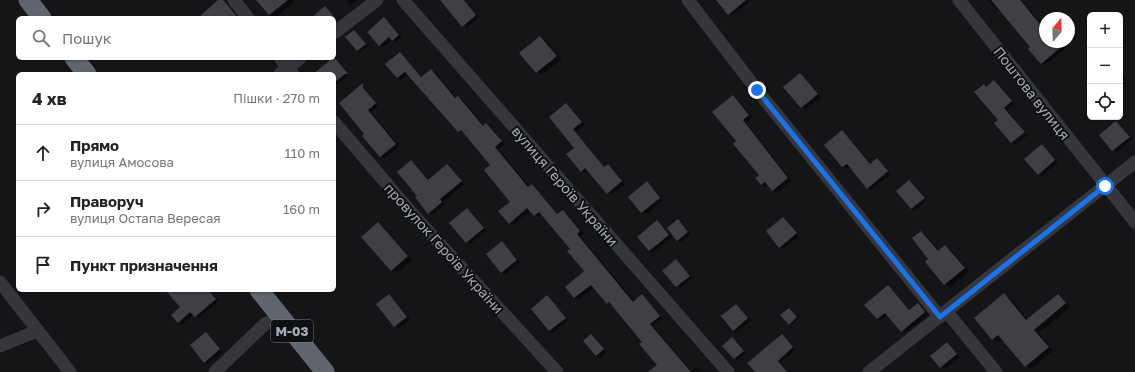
<!DOCTYPE html>
<html lang="uk">
<head>
<meta charset="utf-8">
<style>
	:root { --surface:#fff; --page:#f6f6f6; --text:#222; --muted:#767676; --line:#e0e0e0 }
	body { margin:0; font-family:"Golos Text",sans-serif; background:var(--page); color:var(--text) }
	.controls { position:absolute; right:12px; top:12px; display:grid; overflow:hidden; border-radius:6px; box-shadow:0 1px 3px #0004 }
	.controls button { width:36px; height:36px; display:grid; place-items:center; padding:0; border:0; border-bottom:1px solid var(--line); background:var(--surface); color:var(--text); font:20px sans-serif }
	.compass { position:absolute; left:1039px; top:12px; width:36px; height:36px; border-radius:50%; background:var(--surface); box-shadow:0 1px 3px #0004; rotate:19deg }
	.stop { position:absolute; width:12px; height:12px; margin:-9px; border:3px solid #1a73e8; border-radius:50%; background:#fff }
	.stop.end { background:#1a73e8; border-color:#fff; box-shadow:0 1px 4px #0008 }
	.list { margin:0; padding:0; list-style:none }
	h2 { display:flex; justify-content:space-between; align-items:center; height:52px; margin:0; padding:0 16px; font-size:17px }
	h2 small { font-size:13px; font-weight:400; color:var(--muted) }
	.list li { display:grid; grid-template-columns:26px 1fr auto; gap:12px; align-items:center; box-sizing:border-box; height:56px; padding:0 16px; border-top:1px solid var(--line) }
	.list b { display:block; font-size:15px; white-space:nowrap }
	.list p { margin:0; font-size:13px; white-space:nowrap; color:var(--muted) }
	.list em { font-size:13px; font-style:normal; color:var(--muted) }
	.icon { flex:none; width:22px; height:22px; fill:none; stroke:currentColor; stroke-width:2; stroke-linecap:round; stroke-linejoin:round }
	.map { position:relative; flex:none; width:1135px; height:372px; overflow:hidden }
	.search { position:absolute; background:var(--surface); box-shadow:0 1px 3px #0004; left:16px; top:16px; width:320px; height:44px; display:flex; align-items:center; gap:10px; box-sizing:border-box; padding:0 14px; border-radius:6px; color:var(--muted); font-size:15px }
	.panel { position:absolute; background:var(--surface); box-shadow:0 1px 3px #0004; left:16px; top:72px; width:320px; height:220px; border-radius:6px }
	.map>svg:first-child { display:block }
	.shadow { fill:#0007 }
	.building { fill:#3f4044 }
	.lines { fill:none; stroke-linecap:round; stroke-linejoin:round }
	.minor { stroke:#35373c; stroke-width:13 }
	.highway { stroke:#61656d; stroke-width:19 }
	.route { stroke:#1a73e8; stroke-width:5 }
	.labels { text-anchor:middle; dominant-baseline:central; stroke-width:4; stroke-linejoin:round; paint-order:stroke }
	.shield { fill:#101012; stroke:#797c86; stroke-width:1 }
	.shield-label { font-size:13px; font-weight:bold; fill:#a6abb8 }
	.street-label { font-size:14px; fill:#a6abb8; stroke:#101012 }
</style>
</head>
<body>
<div class="map">
<svg width="1135" height="372" viewBox="0 0 1135 372">
	<rect width="100%" height="100%" fill="#151517"/>
	<g class="shadow">
		<polygon points="258,0 292,0 294,2 275,18 270,15"/>
		<polygon points="346,0 358,0 352,5"/>
		<polygon points="439,0 465,0 479,17 467,28"/>
		<polygon points="717,0 749,0 750,1 732,16"/>
		<polygon points="988,0 1013,0 1027,7 1045,29 1045,42 1061,42 1066,48 1045,65 1041,63 1031,47 1001,10 999,11 996,9"/>
		<polygon points="384,18 402,37 396,42 392,40 383,47 379,45"/>
		<polygon points="354,31 368,46 361,52 357,50"/>
		<polygon points="540,37 546,40 562,59 542,75 537,72"/>
		<polygon points="400,53 422,77 431,70 435,72 457,99 458,97 462,99 484,126 487,124 490,126 505,144 498,149 530,187 532,185 535,187 558,215 563,211 566,213 584,234 580,236 635,302 642,296 663,318 653,326 691,371 697,367 703,372 663,372 643,342 612,304 607,303 594,287 579,300 575,297 566,287 586,271 571,249 542,214 538,217 531,210 513,225 509,223 511,202 491,165 464,132 462,134 459,131 408,74 401,80 397,77"/>
		<polygon points="334,58 349,75 334,87 334,74 316,74"/>
		<polygon points="1120,71 1126,78 1120,82"/>
		<polygon points="800,74 821,97 805,110 784,87"/>
		<polygon points="994,81 1015,104 1007,110 1028,135 1015,145 996,123 999,120 984,86 987,87"/>
		<polygon points="362,88 378,106 371,112 399,146 384,159 364,136 366,134"/>
		<polygon points="733,96 737,99 753,117 746,123 792,181 777,193 768,185 766,187 762,184 760,175 738,141"/>
		<polygon points="566,104 585,124 576,132 605,168 608,166 611,168 625,184 611,195 588,171 585,173 582,171"/>
		<polygon points="1117,122 1132,139 1117,152 1100,135"/>
		<polygon points="842,131 871,164 877,159 891,174 871,190 850,166 847,169 843,167 825,145"/>
		<polygon points="1042,146 1058,163 1042,176 1038,174"/>
		<polygon points="411,161 429,180 448,165 465,184 443,202 445,204 432,215 429,213 418,196"/>
		<polygon points="909,181 927,200 915,211 911,209"/>
		<polygon points="647,183 663,200 646,215 629,197"/>
		<polygon points="467,209 487,230 470,244 466,242"/>
		<polygon points="783,218 799,236 784,249 780,247"/>
		<polygon points="678,220 691,234 681,242 678,240"/>
		<polygon points="657,221 672,237 653,253 649,251"/>
		<polygon points="378,224 383,227 412,260 397,273 392,270"/>
		<polygon points="921,232 926,235 939,251 945,246 950,249 969,272 950,287 945,284 926,262 930,259"/>
		<polygon points="502,242 520,262 506,274 502,272"/>
		<polygon points="676,260 693,278 680,288 664,271"/>
		<polygon points="888,286 911,311 918,304 928,314 905,333 888,315 881,321 877,319"/>
		<polygon points="167,290 209,290 219,301 199,318 194,314 182,324 179,322 182,307"/>
		<polygon points="1004,294 1009,297 1028,320 1058,295 1070,307 1039,333 1053,351 1031,369 1026,366 1002,338 998,342 993,339"/>
		<polygon points="389,295 410,319 398,329 378,304"/>
		<polygon points="547,297 568,320 553,333 532,310"/>
		<polygon points="737,305 751,320 737,332 733,330"/>
		<polygon points="789,309 798,319 791,325 789,324"/>
		<polygon points="206,333 223,352 208,364 205,362"/>
		<polygon points="591,335 607,352 600,358 596,356"/>
		<polygon points="782,335 796,350 780,363 788,372 756,372"/>
		<polygon points="733,339 746,353 738,360 734,358"/>
		<polygon points="947,343 960,357 945,369 931,356"/>
	</g>
	<g class="building">
		<polygon points="218,0 223,0 238,18 198,18"/>
		<polygon points="256,0 288,0 269,15"/>
		<polygon points="440,0 464,0 476,15 462,27"/>
		<polygon points="716,0 746,0 728,15"/>
		<polygon points="991,0 1020,0 1045,30 1045,42 1067,42 1041,64 1028,49 1030,47"/>
		<polygon points="325,6 335,18 311,18"/>
		<polygon points="384,17 399,35 392,41 389,37 379,46 367,32"/>
		<polygon points="354,30 366,44 357,51 345,37"/>
		<polygon points="540,36 557,56 536,73 519,53"/>
		<polygon points="400,52 421,77 431,69 455,98 458,96 483,126 486,123 502,141 495,147 528,187 532,184 557,214 563,210 580,231 577,234 633,302 642,294 660,316 650,324 691,372 648,372 657,365 639,344 642,342 609,302 607,304 591,285 574,298 565,287 584,271 567,251 570,249 539,212 534,216 527,208 509,224 498,211 510,202 484,170 490,165 461,130 458,132 405,72 397,78 385,64"/>
		<polygon points="334,57 348,74 345,74 334,83 334,74 313,74"/>
		<polygon points="800,73 818,94 801,108 783,87"/>
		<polygon points="994,80 1012,101 1004,108 1025,132 1011,143 994,123 998,120 974,92 984,84 986,87"/>
		<polygon points="363,83 363,88 376,103 368,110 396,144 380,157 362,136 364,134 339,103"/>
		<polygon points="733,95 749,115 743,120 788,178 772,191 765,182 761,185 755,178 759,175 733,144 736,141 712,112"/>
		<polygon points="566,103 582,122 573,129 604,167 608,164 622,181 607,194 585,168 581,172 566,154 574,148 549,117"/>
		<polygon points="1116,121 1130,137 1112,151 1099,135"/>
		<polygon points="842,130 870,164 877,158 888,171 867,189 847,164 842,167 824,145"/>
		<polygon points="1042,144 1055,160 1038,175 1024,159"/>
		<polygon points="411,160 428,180 447,164 462,181 440,199 442,202 428,214 415,197 417,196 397,172"/>
		<polygon points="909,180 925,198 911,209 896,191"/>
		<polygon points="647,181 660,198 641,213 628,197"/>
		<polygon points="467,208 484,228 466,243 449,223"/>
		<polygon points="783,217 797,233 779,248 766,231"/>
		<polygon points="678,219 688,232 677,241 667,228"/>
		<polygon points="657,220 669,235 649,251 637,237"/>
		<polygon points="378,222 408,256 391,271 361,237"/>
		<polygon points="921,231 938,251 945,245 965,268 944,285 925,262 928,259 912,238"/>
		<polygon points="502,241 517,260 501,273 486,254"/>
		<polygon points="676,259 690,276 676,287 662,271"/>
		<polygon points="888,285 909,310 918,303 925,312 901,332 885,313 877,319 864,305"/>
		<polygon points="165,290 208,290 216,299 195,317 190,312 178,323 171,315 180,307"/>
		<polygon points="1004,293 1026,320 1058,294 1066,303 1034,330 1049,347 1025,367 998,335 992,340 974,318"/>
		<polygon points="389,294 407,317 394,327 376,304"/>
		<polygon points="547,295 566,318 549,331 531,309"/>
		<polygon points="736,304 748,318 733,331 721,316"/>
		<polygon points="789,308 797,317 789,325 780,315"/>
		<polygon points="206,332 220,349 204,363 190,345"/>
		<polygon points="591,334 604,349 596,356 583,341"/>
		<polygon points="782,334 793,347 778,361 787,372 755,372 747,363"/>
		<polygon points="732,337 744,351 734,359 722,346"/>
		<polygon points="947,342 957,354 940,368 930,356"/>
	</g>
	<g class="lines">
		<g class="minor">
			<polyline points="234,0 248,18"/>
			<polyline points="403,0 728,372"/>
			<polyline points="688,0 757,90 940,317"/>
			<polyline points="959,0 1135,222"/>
			<polyline points="334,33 377,0"/>
			<polyline points="280,58 293,74"/>
			<polyline points="280,74 300,58"/>
			<polyline points="334,122 416,218 557,372"/>
			<polyline points="0,282 70,372"/>
			<polyline points="947,312 996,372"/>
			<polyline points="0,346 37,331"/>
			<polyline points="215,372 266,323"/>
			<polyline points="869,372 1135,162"/>
		</g>
		<g class="highway">
			<polyline points="28,0 42,18"/>
			<polyline points="74,58 87,74"/>
			<polyline points="259,290 325,372"/>
		</g>
	</g>
	<g class="lines">
		<polyline class="route" points="757,90 940,317 1105,186"/>
	</g>
	<g class="labels">
		<rect class="shield" x="271" y="320" width="42" height="22" rx="3"/>
		<g class="shield-label">
			<text x="292" y="331">М-03</text>
		</g>
		<g class="street-label">
			<text transform="translate(1032 93) rotate(52)">Поштова вулиця</text>
			<text transform="translate(565 186) rotate(49)">вулиця Героїв України</text>
			<text transform="translate(444 248) rotate(48)">провулок Героїв України</text>
		</g>
	</g>
</svg>
<div class="controls">
<button>+</button>
<button>−</button>
<button><svg class="icon" aria-label="locate" viewBox="0 0 24 24"><circle cx="12" cy="12" r="6"/><path d="M12 2v4M12 18v4M2 12h4M18 12h4"/></svg></button>
</div>
<svg class="compass" viewBox="-18 -18 36 36"><path d="M0-13l5 13h-10z" fill="#e53935"/><path d="M0 13l5-13h-10z" fill="#767676"/></svg>
<div class="stop" style="left:1105px;top:186px"></div>
<div class="stop end" style="left:757px;top:90px"></div>
<div class="search"><svg class="icon" aria-label="search" viewBox="0 0 24 24"><circle cx="10" cy="10" r="6"/><path d="M15 15l6 6"/></svg>Пошук</div>
<section class="panel">
<h2>4 хв<small>Пішки · 270 m</small></h2>
<ul class="list">
<li><svg class="icon" aria-label="ahead" viewBox="0 0 24 24"><path d="M12 20V5M6 11l6-6 6 6"/></svg><div><b>Прямо</b><p>вулиця Амосова</p></div><em>110 m</em></li>
<li><svg class="icon" aria-label="right" viewBox="0 0 24 24"><path d="M7 20v-9h11M14 6l5 5-5 5"/></svg><div><b>Праворуч</b><p>вулиця Остапа Вересая</p></div><em>160 m</em></li>
<li><svg class="icon" aria-label="arrive" viewBox="0 0 24 24"><path d="M6 21V4h12l-3 4 3 4H6"/></svg><div><b>Пункт призначення</b></div></li>
</ul>
</section>
</div>
</body>
</html>
